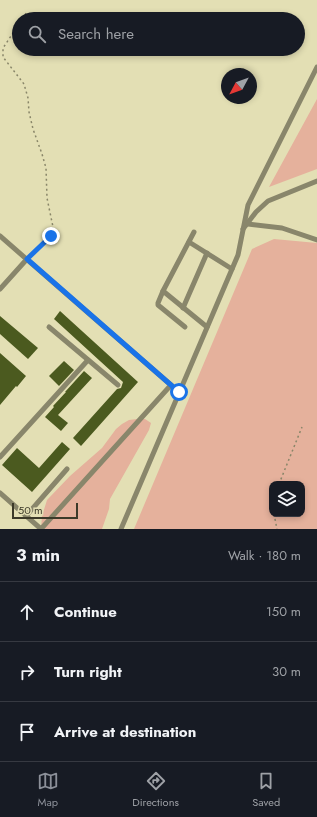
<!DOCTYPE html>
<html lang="en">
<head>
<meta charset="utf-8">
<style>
	:root { --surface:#171b24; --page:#20242c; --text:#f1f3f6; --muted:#9ea1a6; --line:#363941; --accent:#8c9099 }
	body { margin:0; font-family:Jost,sans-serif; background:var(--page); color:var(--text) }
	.controls { position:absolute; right:12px; bottom:12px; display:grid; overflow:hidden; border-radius:8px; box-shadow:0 2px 6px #0003 }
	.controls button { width:36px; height:36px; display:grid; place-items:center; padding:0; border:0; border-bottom:1px solid var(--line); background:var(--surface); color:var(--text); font:20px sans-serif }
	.compass { position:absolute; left:221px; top:68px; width:36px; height:36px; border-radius:50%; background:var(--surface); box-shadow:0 2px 6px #0003; rotate:229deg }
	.scale { position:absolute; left:12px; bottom:10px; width:66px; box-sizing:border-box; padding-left:4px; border:2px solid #3c3a29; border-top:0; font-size:11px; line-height:14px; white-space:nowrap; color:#3c3a29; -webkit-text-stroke:3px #e3dfb4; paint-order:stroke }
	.stop { position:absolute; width:12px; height:12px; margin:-9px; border:3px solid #1a73e8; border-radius:50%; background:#fff }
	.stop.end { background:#1a73e8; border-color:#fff; box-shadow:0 1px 4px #0008 }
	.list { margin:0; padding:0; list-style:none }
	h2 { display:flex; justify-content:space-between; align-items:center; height:52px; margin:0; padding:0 16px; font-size:17px }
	h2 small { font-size:13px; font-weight:400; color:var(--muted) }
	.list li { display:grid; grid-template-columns:26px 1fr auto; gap:12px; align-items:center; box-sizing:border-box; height:60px; padding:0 16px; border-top:1px solid var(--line) }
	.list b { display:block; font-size:15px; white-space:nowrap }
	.list em { font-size:13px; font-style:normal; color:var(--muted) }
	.icon { flex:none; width:22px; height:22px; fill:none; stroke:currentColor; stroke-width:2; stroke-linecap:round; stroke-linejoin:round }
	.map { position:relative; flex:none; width:317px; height:529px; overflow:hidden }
	.search { position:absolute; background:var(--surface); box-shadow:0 2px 6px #0003; left:12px; right:12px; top:12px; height:44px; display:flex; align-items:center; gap:10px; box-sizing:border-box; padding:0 14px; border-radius:22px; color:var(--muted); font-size:15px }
	.sheet { height:232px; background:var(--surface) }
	nav { display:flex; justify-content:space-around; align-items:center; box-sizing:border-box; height:56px; border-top:1px solid var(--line); background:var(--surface); font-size:11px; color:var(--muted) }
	nav a { display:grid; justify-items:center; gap:2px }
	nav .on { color:var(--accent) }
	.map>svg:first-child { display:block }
	.green { fill:#e5b19c; fill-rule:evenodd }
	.building { fill:#4b5a1f }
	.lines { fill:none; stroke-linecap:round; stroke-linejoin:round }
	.path { stroke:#898669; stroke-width:1.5; stroke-dasharray:2 3; stroke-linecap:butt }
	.lane { stroke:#89866b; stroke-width:5 }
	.route { stroke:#1a73e8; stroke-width:5 }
</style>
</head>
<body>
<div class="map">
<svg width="317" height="529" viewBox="0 0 317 529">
	<rect width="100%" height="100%" fill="#e3dfb4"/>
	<g class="green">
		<polygon points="317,99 317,169 269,187"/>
		<path d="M274 239 317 243V529H134L252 249ZM272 484H302V514H272Z"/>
		<polygon points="137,419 145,419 151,423 149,430 110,499 109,509 102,529 41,529 42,516 47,500 70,476 102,448 116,429 122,424 129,420"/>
	</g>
	<g class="building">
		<polygon points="60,311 138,382 81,446 73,438 117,389 121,388 123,382 54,319"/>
		<polygon points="0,316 38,348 28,359 0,334"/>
		<polygon points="0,353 26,376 17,387 16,386 0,405"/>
		<polygon points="64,361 74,370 59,386 49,376"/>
		<polygon points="84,371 92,378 58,415 68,423 61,431 45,417 54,407 53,406 66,392 65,392"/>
		<polygon points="62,442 70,449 32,492 2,465 17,448 39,468"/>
	</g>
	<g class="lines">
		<g class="path">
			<polyline points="22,19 27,12"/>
			<polyline points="19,24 3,48 3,57 24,84 28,98 29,112 33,129 42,154 46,168 47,198 53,227 51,237 33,254"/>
			<polyline points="279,484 302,427"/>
			<polyline points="274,514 277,529"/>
		</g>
		<g class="lane">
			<polyline points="248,224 282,228 317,240"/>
			<polyline points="243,229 256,212 268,201 317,181"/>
			<polyline points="194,232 163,291 207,327"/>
			<polyline points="0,236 179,392"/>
			<polyline points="189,242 232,269"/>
			<polyline points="0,289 27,259"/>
			<polyline points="163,291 158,303 158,305 185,327"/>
			<polyline points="183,308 207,253"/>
			<polyline points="49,327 118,385"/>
			<polyline points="0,457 88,360"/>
			<polyline points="0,493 41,529"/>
			<polyline points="26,516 67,469"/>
			<polyline points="41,529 171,385"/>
			<polyline points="121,529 238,255 248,205 317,67"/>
		</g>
	</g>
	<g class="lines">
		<polyline class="route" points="51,236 27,259 179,392"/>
	</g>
</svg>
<div class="controls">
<button><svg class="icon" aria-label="layers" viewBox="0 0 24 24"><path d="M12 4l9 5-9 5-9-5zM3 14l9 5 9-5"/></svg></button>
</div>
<svg class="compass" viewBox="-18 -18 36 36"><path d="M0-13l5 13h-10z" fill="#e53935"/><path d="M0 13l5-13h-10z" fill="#9ea1a6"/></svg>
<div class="scale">50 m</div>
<div class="stop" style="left:179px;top:392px"></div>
<div class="stop end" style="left:51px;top:236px"></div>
<div class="search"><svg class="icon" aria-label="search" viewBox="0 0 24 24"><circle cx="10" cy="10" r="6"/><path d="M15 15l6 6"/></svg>Search here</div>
</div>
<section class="sheet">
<h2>3 min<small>Walk · 180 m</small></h2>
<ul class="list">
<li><svg class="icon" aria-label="ahead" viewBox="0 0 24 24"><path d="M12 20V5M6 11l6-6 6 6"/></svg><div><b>Continue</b></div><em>150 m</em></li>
<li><svg class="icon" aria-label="right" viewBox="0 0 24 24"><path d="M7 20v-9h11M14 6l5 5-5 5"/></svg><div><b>Turn right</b></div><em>30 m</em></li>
<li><svg class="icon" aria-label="arrive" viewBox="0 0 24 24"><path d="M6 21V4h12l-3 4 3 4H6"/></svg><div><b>Arrive at destination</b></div></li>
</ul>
</section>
<nav>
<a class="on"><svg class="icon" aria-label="map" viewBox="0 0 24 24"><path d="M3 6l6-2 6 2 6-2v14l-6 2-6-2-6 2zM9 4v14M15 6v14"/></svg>Map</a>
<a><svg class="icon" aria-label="directions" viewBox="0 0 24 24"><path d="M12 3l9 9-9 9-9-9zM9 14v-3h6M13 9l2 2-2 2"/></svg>Directions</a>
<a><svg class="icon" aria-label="saved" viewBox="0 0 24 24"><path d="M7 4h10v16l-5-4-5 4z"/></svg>Saved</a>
</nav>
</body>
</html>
